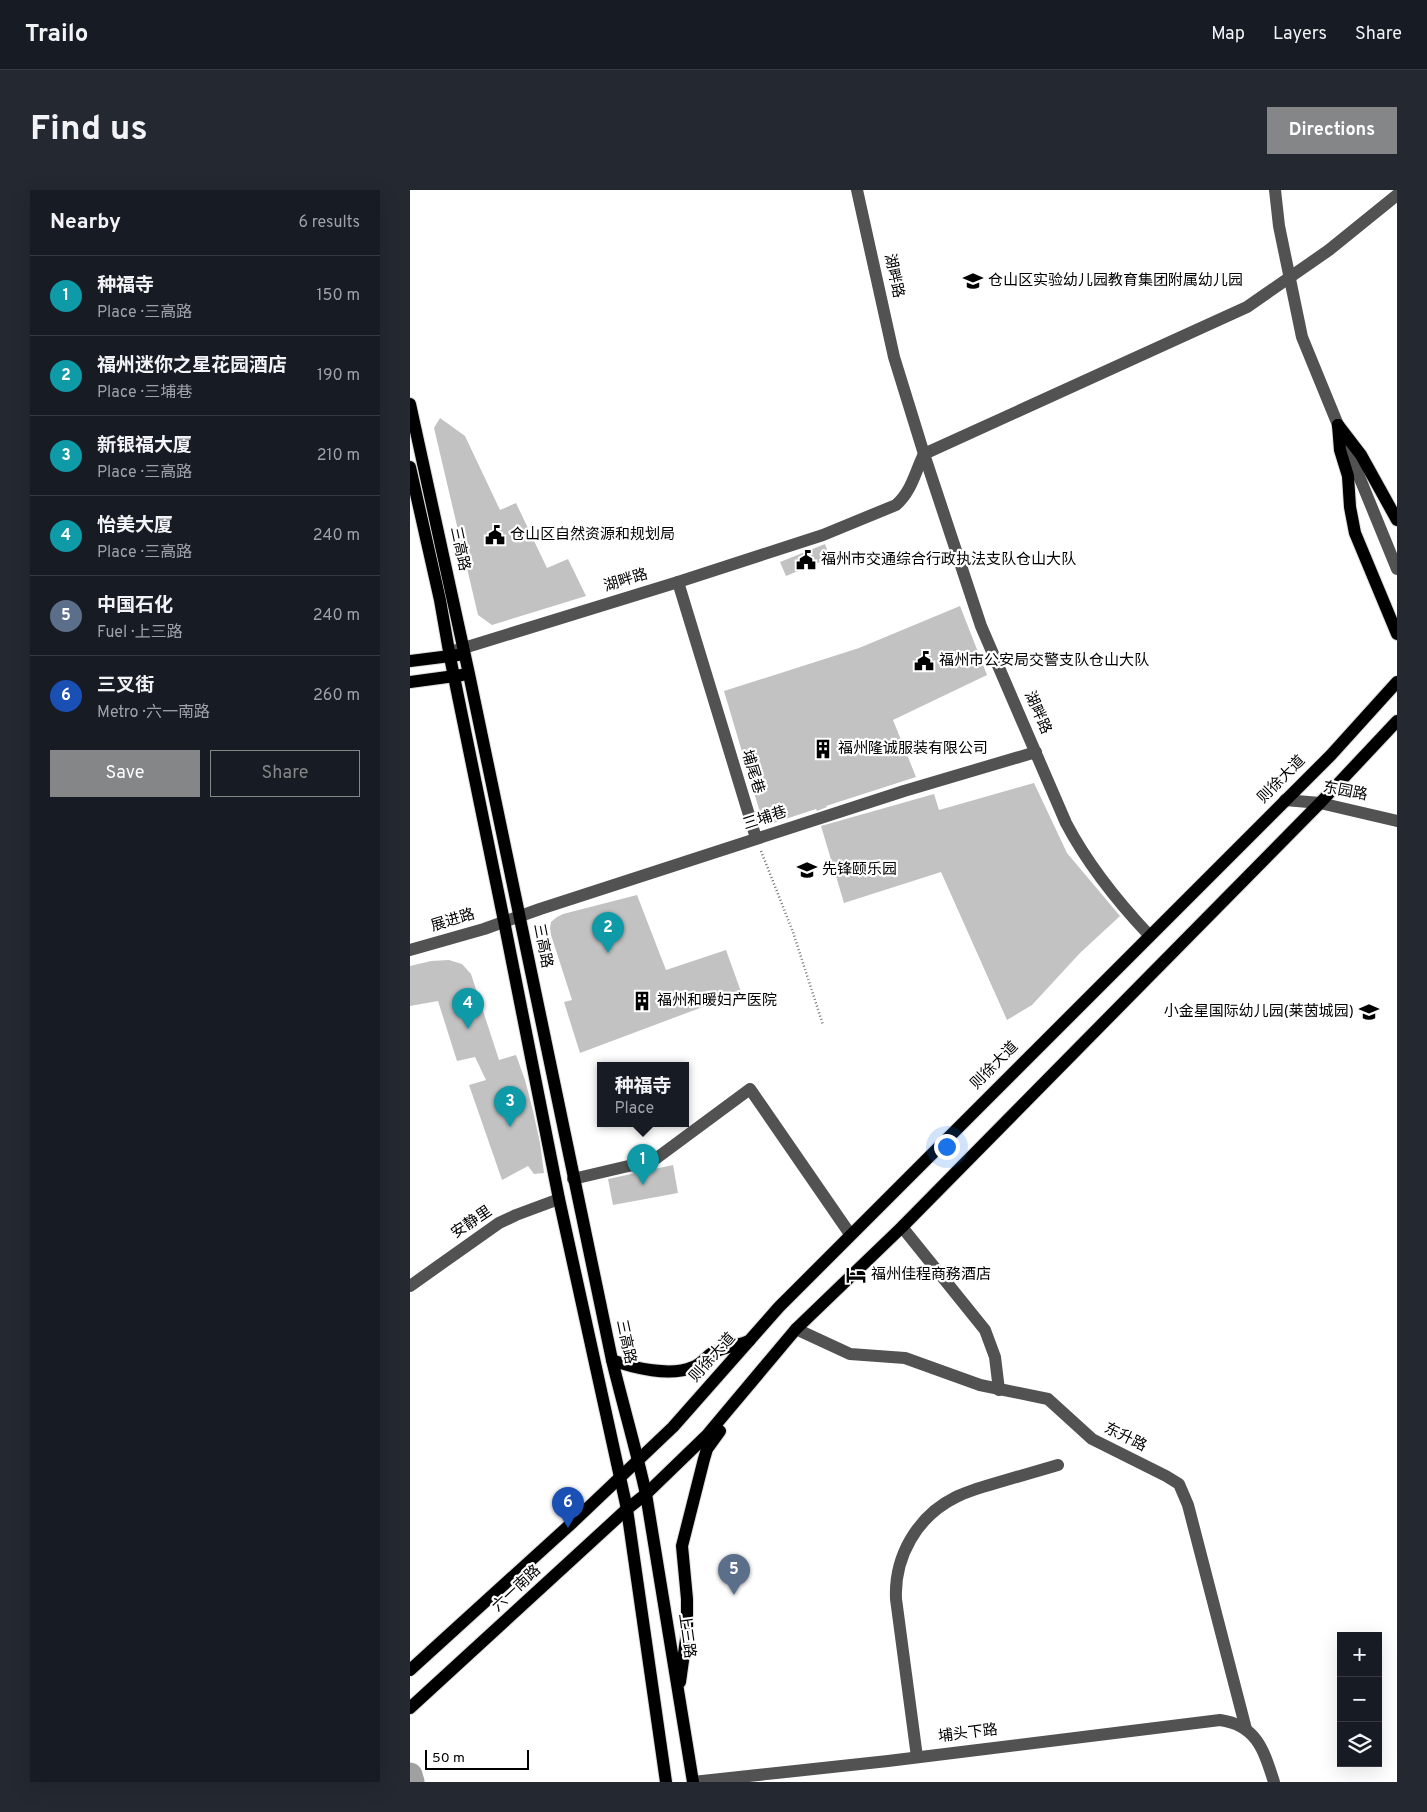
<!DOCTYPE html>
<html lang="en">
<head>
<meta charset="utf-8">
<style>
	:root { --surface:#171b24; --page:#242831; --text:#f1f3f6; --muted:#9ea1a6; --line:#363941; --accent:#858687 }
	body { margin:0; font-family:Overpass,"Noto Sans SC",sans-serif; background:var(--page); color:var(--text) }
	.controls { position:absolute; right:15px; bottom:15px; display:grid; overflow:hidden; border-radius:0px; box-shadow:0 5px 20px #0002 }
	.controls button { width:45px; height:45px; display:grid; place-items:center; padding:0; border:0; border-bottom:1px solid var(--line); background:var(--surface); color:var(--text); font:25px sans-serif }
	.scale { position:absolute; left:15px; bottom:12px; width:104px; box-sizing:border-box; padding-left:5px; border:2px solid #000; border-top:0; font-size:14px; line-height:18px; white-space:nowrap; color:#000; -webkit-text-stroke:4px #fff; paint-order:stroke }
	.you { position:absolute; left:536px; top:956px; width:18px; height:18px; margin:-12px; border:4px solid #fff; border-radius:50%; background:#1a73e8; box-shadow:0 0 0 8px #1a73e833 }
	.badge { display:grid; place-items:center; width:32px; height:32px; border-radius:50%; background:var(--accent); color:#fff; font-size:16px; font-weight:700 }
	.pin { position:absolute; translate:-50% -41px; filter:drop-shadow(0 1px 2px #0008) }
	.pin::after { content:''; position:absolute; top:26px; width:18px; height:15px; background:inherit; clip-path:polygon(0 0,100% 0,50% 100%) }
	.popup { position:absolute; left:187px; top:872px; width:92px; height:65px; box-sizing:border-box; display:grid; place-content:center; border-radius:0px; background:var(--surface); filter:drop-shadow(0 1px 4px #0005); font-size:16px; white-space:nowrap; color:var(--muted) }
	.popup b { font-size:19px; color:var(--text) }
	.popup::after { content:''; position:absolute; left:50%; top:100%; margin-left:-10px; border:10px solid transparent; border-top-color:var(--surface) }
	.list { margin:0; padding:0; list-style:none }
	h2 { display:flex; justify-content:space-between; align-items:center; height:65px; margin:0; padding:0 20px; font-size:21px }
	h2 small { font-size:16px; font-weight:400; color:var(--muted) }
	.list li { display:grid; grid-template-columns:32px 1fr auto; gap:15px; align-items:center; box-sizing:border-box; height:80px; padding:0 20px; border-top:1px solid var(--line) }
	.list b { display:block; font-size:19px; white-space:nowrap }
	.list p { margin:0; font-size:16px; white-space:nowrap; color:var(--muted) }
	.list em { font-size:16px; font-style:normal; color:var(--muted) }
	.actions { display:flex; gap:10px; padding:15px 20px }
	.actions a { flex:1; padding:11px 0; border:1px solid var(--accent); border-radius:0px; text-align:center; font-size:18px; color:var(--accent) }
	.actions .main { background:var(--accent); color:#fff }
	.icon { flex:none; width:28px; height:28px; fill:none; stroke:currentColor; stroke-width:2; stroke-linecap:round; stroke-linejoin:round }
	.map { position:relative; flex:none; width:987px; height:1592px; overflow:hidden; border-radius:0px }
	header { display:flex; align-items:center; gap:30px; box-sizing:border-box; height:70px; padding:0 25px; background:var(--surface); border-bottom:1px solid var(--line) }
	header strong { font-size:24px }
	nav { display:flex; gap:28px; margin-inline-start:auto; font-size:18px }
	.intro { display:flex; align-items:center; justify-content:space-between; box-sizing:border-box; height:120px; padding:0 30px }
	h1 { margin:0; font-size:35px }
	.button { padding:12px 22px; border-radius:0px; background:var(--accent); color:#fff; font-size:18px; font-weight:700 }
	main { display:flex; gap:30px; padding:0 30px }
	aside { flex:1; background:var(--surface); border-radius:0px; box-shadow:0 5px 20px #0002 }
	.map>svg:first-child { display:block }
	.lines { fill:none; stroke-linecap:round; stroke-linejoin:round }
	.river { stroke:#a0a0a0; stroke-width:25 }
	.building { fill:#c2c2c2 }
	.major-casing { stroke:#dbdbdb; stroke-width:14 }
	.path { stroke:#747474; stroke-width:2.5; stroke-dasharray:1 2.5; stroke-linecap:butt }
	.minor { stroke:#525252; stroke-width:12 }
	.major { stroke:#000; stroke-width:12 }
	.labels { text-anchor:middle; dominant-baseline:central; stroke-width:4.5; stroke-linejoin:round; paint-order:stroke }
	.street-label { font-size:15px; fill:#000; stroke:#fff }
	.poi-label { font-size:15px; fill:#000; stroke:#fff; text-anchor:start }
</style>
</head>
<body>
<header>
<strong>Trailo</strong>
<nav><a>Map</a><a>Layers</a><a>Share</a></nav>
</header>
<div class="intro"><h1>Find us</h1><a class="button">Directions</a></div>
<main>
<aside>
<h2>Nearby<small>6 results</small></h2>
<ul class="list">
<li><span class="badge" style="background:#0f9aa8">1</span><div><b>种福寺</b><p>Place · 三高路</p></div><em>150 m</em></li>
<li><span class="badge" style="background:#0f9aa8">2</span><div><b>福州迷你之星花园酒店</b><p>Place · 三埔巷</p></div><em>190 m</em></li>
<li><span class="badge" style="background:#0f9aa8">3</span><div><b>新银福大厦</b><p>Place · 三高路</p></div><em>210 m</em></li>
<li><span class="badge" style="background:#0f9aa8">4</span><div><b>怡美大厦</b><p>Place · 三高路</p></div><em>240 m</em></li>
<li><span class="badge" style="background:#5c6f8a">5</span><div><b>中国石化</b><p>Fuel · 上三路</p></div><em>240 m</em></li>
<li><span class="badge" style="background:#1a4fb4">6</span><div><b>三叉街</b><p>Metro · 六一南路</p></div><em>260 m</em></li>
</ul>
<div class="actions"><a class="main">Save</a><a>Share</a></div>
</aside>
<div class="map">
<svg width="987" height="1592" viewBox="0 0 987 1592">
	<rect width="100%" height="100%" fill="#fff"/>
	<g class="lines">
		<polyline class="river" points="0,1585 2,1592"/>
	</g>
	<g class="building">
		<polygon points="30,228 55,246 90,320 106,313 137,378 158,369 176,406 82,435 68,425 24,238"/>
		<polygon points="415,354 420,368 376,386 370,372"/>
		<polygon points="550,416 577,485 483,530 506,587 416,616 417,617 407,621 406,619 354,636 314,501 449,458"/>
		<polygon points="624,593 657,663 710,726 670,763 622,815 597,830 531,682 434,713 411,636 524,604 529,620"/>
		<polygon points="227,705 256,780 316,760 334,810 322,806 170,863 154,812 162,810 141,745 140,738 141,732 147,727 153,724"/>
		<polygon points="39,770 52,774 61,784 89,870 106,865 115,890 123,921 130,953 134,983 124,984 118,976 92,990 59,895 76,890 65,867 47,871 28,811 0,816 0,776 21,771"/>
		<polygon points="263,975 268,1003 203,1015 198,989"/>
	</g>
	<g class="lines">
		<defs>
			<g id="major">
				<path d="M0 214 59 484 202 1170C213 1215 226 1259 236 1304L283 1592"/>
				<polyline points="928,235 930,260 938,286 940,317 945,343 987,444"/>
				<polyline points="928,235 951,265 987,330"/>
				<polyline points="0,277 30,410 40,467 94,731 149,1009 217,1319 256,1592"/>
				<polyline points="0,471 48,465"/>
				<polyline points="0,492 52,485"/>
				<path d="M202 1170C223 1178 261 1187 283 1177 291 1174 295 1168 302 1163 311 1158 329 1155 339 1151"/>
				<polyline points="0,1480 163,1332 263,1237 369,1117 921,565 987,492"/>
				<polyline points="270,1492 277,1442 277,1409 272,1356 294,1269 297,1259 310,1241"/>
				<polyline points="0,1518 217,1319 236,1304 297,1245 386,1139 492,1037 910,613 987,531"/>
			</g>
		</defs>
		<use href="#major" class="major-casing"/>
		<polyline class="path" points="351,661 383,742 413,835"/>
		<g class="minor">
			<path d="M447 0 484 167 514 264 571 436 656 633C678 675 707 711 739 745"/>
			<polyline points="865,0 869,36 892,147 987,379"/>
			<polyline points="268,392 346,648"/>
			<path d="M44 461 268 392 413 345 486 315C502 301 505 282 514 264L837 117 919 60 987 5"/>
			<polyline points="875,610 910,613 987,631"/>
			<polyline points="0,760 74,739 130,719 494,601 626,562"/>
			<polyline points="163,989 244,970 340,899 440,1044"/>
			<polyline points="492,1037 575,1140 585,1167 589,1200"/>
			<polyline points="0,1096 89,1033 106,1025 149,1009"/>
			<polyline points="386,1139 440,1164 495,1168 570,1195 638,1209 682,1249 756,1286 769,1294 778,1315 836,1539"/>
			<path d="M507 1567 486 1409C484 1367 507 1326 546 1307 558 1301 572 1297 586 1293 606 1287 627 1281 648 1275"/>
			<path d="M283 1592 478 1571 810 1530C847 1535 854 1561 864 1592"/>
		</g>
		<use href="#major" class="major"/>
	</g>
	<defs>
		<symbol id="school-bare" viewBox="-9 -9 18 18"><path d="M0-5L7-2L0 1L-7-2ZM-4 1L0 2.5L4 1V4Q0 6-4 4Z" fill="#000" stroke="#fff" stroke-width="2.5" paint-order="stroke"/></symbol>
		<symbol id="civic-bare" viewBox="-9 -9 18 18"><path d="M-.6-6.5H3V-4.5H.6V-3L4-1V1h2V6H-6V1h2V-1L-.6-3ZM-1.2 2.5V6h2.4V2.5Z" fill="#000" stroke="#fff" stroke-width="2.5" paint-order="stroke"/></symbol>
		<symbol id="building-bare" viewBox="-9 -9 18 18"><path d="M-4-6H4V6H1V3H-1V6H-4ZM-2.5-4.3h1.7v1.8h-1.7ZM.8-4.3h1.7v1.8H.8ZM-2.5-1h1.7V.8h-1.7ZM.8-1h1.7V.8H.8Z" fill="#000" stroke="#fff" stroke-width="2.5" paint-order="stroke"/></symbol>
		<symbol id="hotel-bare" viewBox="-9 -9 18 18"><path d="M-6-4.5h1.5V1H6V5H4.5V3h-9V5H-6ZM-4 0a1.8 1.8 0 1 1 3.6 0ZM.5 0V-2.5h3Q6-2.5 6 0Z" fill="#000" stroke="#fff" stroke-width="2.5" paint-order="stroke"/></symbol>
	</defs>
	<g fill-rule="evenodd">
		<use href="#school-bare" x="549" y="77" width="28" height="28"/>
		<use href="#civic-bare" x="71" y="331" width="28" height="28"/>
		<use href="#civic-bare" x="382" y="356" width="28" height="28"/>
		<use href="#civic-bare" x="500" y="457" width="28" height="28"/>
		<use href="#building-bare" x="399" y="545" width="28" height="28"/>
		<use href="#school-bare" x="383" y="666" width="28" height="28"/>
		<use href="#building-bare" x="218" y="797" width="28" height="28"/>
		<use href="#school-bare" x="945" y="808" width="28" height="28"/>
		<use href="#hotel-bare" x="432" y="1071" width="28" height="28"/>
	</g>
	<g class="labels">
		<g class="street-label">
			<text transform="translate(483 86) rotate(78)">湖畔路</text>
			<text transform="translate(49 359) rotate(78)">三高路</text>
			<text transform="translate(216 391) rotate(-17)">湖畔路</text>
			<text transform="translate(627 523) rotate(66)">湖畔路</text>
			<text transform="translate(342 582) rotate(73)">埔尾巷</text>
			<text transform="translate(872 590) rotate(-45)">则徐大道</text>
			<text transform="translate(935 602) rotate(11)">东园路</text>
			<text transform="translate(355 629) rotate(-18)">三埔巷</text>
			<text transform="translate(43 731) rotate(-17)">展进路</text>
			<text transform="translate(132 756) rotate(79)">三高路</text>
			<text transform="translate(585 876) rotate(-45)">则徐大道</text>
			<text transform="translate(62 1033) rotate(-34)">安静里</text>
			<text transform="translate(215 1152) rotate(78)">三高路</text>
			<text transform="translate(303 1168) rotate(-48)">则徐大道</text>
			<text transform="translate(715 1248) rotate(26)">东升路</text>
			<text transform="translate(107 1399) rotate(-43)">六一南路</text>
			<text transform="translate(276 1446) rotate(82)">上三路</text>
			<text transform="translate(558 1544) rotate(-7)">埔头下路</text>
		</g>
		<g class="poi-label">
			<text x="578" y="91">仓山区实验幼儿园教育集团附属幼儿园</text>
			<text x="100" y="345">仓山区自然资源和规划局</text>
			<text x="411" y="370">福州市交通综合行政执法支队仓山大队</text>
			<text x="529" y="471">福州市公安局交警支队仓山大队</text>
			<text x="428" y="559">福州隆诚服装有限公司</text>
			<text x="412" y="680">先锋颐乐园</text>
			<text x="247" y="811">福州和暖妇产医院</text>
			<text x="944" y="822" text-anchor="end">小金星国际幼儿园(莱茵城园)</text>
			<text x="461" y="1085">福州佳程商務酒店</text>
		</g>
	</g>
</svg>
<div class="controls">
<button>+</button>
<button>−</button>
<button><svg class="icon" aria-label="layers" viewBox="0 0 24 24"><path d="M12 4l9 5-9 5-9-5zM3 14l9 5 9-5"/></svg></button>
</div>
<div class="scale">50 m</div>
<div class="you"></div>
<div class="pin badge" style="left:233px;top:995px;background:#0f9aa8">1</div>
<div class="popup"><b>种福寺</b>Place</div>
<div class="pin badge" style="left:198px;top:763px;background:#0f9aa8">2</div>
<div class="pin badge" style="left:100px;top:937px;background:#0f9aa8">3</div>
<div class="pin badge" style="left:58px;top:839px;background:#0f9aa8">4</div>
<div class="pin badge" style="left:324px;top:1405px;background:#5c6f8a">5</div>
<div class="pin badge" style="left:158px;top:1338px;background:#1a4fb4">6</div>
</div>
</main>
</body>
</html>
